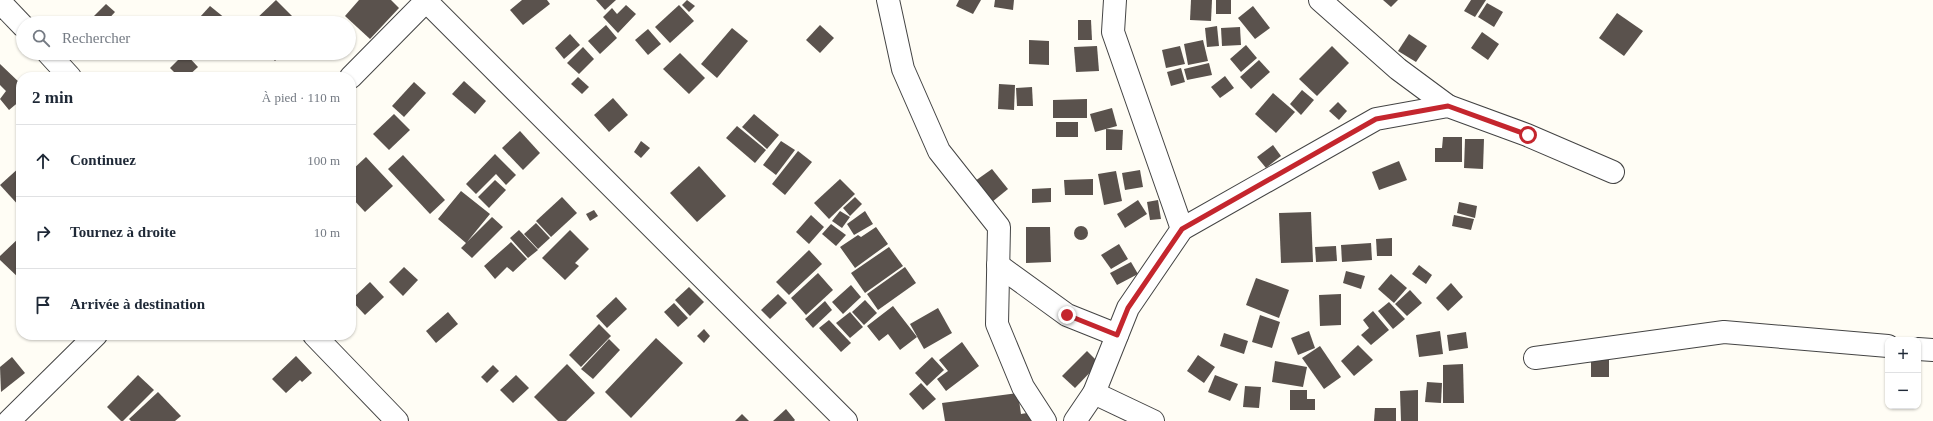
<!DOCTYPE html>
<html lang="fr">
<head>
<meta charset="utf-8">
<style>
	:root { --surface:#fff; --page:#f2f2f3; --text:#1f2937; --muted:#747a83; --line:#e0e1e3 }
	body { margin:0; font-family:Georgia,serif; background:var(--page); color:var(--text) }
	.controls { position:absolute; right:12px; bottom:12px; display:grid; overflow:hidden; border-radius:8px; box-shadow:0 1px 3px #0004 }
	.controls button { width:36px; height:36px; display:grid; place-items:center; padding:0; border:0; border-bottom:1px solid var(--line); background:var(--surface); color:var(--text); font:20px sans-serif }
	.stop { position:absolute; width:12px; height:12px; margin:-9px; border:3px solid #c4262e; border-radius:50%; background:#fff }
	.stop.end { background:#c4262e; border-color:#fff; box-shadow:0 1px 4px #0008 }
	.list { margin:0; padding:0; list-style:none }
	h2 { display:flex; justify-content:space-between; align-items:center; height:52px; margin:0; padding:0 16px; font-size:17px }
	h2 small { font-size:13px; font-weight:400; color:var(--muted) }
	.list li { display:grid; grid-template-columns:26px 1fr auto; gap:12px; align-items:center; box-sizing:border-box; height:72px; padding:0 16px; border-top:1px solid var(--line) }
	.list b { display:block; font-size:15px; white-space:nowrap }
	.list em { font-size:13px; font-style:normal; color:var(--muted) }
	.icon { flex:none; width:22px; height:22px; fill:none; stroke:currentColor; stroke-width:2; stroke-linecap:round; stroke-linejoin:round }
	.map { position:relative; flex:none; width:1933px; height:421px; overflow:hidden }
	.search { position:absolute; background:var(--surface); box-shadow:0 1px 3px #0004; left:16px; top:16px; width:340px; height:44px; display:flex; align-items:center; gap:10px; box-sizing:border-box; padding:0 14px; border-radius:22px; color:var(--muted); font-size:15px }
	.panel { position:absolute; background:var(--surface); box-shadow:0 1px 3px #0004; left:16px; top:72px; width:340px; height:268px; border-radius:16px }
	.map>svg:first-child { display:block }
	.building { fill:#5a524d }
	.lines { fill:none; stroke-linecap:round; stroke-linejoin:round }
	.minor-casing { stroke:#444; stroke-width:24 }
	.minor { stroke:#fff; stroke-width:22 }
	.route { stroke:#c4262e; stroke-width:5 }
</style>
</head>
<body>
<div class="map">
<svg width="1933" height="421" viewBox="0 0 1933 421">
	<rect width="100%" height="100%" fill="#fffdf5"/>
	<g class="building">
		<polygon points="276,0 299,23 252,23"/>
		<polygon points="359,0 391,0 399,8 370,39 345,16"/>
		<polygon points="522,0 547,0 550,4 523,25 510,10"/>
		<polygon points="596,0 616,0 605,10"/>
		<polygon points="687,0 695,6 689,12 682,5"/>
		<polygon points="959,0 981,0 973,14 956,6"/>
		<polygon points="995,0 1014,0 1013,10 994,7"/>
		<polygon points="1191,0 1212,0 1211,21 1190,20"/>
		<rect x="1216" y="0" width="15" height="14"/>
		<polygon points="1383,0 1398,0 1391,7"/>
		<polygon points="1471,0 1486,0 1475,17 1464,11"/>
		<polygon points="1487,3 1503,12 1494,27 1478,17"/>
		<polygon points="106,4 115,12 105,23 96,23 91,19"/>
		<polygon points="626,5 636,14 618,33 603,17 612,8 617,14"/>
		<polygon points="679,5 694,21 670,43 655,27"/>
		<polygon points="210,6 226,19 222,23 206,23 200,17"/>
		<polygon points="1253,6 1270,28 1255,39 1238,18"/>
		<polygon points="1617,13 1643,31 1624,56 1599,38"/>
		<polygon points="1078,20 1091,20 1092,40 1078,40"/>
		<polygon points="606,25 617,38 600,54 588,41"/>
		<polygon points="820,25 834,38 820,53 806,40"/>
		<polygon points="1217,26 1219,46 1207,47 1205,28"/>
		<polygon points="1240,27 1241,45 1222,46 1221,28"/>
		<polygon points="732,28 748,41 717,78 701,64"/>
		<polygon points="648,29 661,44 648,55 635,40"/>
		<polygon points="1482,32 1499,44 1488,60 1471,48"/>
		<polygon points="570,34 580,45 564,59 555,48"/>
		<polygon points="1409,34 1427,46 1416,62 1398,51"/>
		<polygon points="1029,40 1049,41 1049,65 1029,64"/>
		<polygon points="1203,40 1208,61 1188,65 1184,44"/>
		<polygon points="1246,45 1257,58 1241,72 1230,59"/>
		<polygon points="1097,46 1099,71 1076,72 1074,47"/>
		<polygon points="1180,46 1185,64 1166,68 1162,50"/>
		<polygon points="1332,46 1349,63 1317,96 1299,79"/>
		<polygon points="583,47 594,59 579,74 567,63"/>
		<polygon points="95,53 109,53 102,60"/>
		<polygon points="185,53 198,67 187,77 179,77 170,68"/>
		<polygon points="236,53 248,53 243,59"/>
		<polygon points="267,53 283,53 275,61"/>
		<polygon points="680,53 705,78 689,94 663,69"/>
		<polygon points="1259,60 1270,72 1251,89 1240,77"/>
		<polygon points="1209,63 1212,75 1187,80 1184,69"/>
		<polygon points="0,64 21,84 21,100 9,110 0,99 6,91 0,85"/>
		<polygon points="1181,68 1185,82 1171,86 1167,72"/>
		<polygon points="1225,76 1234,88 1220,98 1211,87"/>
		<polygon points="578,77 589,87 582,94 571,84"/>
		<polygon points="464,81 486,101 475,114 452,94"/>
		<polygon points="414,82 426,93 404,117 392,106"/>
		<polygon points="999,84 1015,85 1014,110 998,109"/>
		<polygon points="1032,87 1033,106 1017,106 1016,88"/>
		<polygon points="1302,90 1314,100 1301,115 1290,104"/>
		<polygon points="1273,93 1295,112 1276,133 1255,114"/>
		<polygon points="613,98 628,115 609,132 594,115"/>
		<polygon points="1087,99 1087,118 1053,118 1053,100"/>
		<polygon points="1338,102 1347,111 1339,120 1329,111"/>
		<polygon points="1112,108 1117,126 1095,132 1090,114"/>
		<polygon points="394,114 410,130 389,150 373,134"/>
		<polygon points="754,114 779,135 767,149 742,127"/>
		<rect x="1056" y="122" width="22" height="15"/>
		<polygon points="737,126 766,150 755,163 726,138"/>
		<polygon points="1106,129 1123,130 1122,150 1106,150"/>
		<polygon points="520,131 540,153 523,170 502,148"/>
		<polygon points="1443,137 1462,137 1462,162 1435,162 1435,148 1442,148"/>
		<polygon points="1465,139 1484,139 1483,169 1464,168"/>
		<polygon points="641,141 650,148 641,158 634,152"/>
		<polygon points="781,141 795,150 776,175 763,165"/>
		<polygon points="1273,145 1281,156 1266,168 1257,157"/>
		<polygon points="798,151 812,162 785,195 772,184"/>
		<polygon points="495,154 516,175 506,185 496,174 476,194 466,184"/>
		<polygon points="403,155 445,200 430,214 388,169"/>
		<polygon points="366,157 393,186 365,212 351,197 351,171"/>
		<polygon points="1399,161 1407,180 1379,190 1372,172"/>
		<polygon points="21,166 21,208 0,185"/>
		<polygon points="699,166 726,196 697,222 670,193"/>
		<polygon points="992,169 1008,189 992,202 975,181"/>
		<polygon points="1140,170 1143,187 1125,190 1122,173"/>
		<polygon points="1116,171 1122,201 1104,205 1098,174"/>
		<polygon points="840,179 855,194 829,219 814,203"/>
		<polygon points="1093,179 1093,195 1065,195 1064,180"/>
		<polygon points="495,180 506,190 489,208 478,197"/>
		<polygon points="1051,188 1051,202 1032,203 1032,189"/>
		<polygon points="461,191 490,214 467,242 492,217 503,227 472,258 461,248 466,243 438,219"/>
		<polygon points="562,197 577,213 551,237 536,221"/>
		<polygon points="855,197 862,204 850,216 843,208"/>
		<polygon points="1138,200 1147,214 1125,228 1117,214"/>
		<polygon points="1158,200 1161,219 1150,220 1147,202"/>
		<polygon points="1459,202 1477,206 1475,218 1457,213"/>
		<polygon points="594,210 598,216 590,221 586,214"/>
		<polygon points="840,211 850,217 842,228 832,221"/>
		<polygon points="865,211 873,224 854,235 847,224"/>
		<polygon points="1311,212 1313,262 1281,263 1279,213"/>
		<polygon points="811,215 824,227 809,244 796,232"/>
		<polygon points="1454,215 1474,219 1471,230 1452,226"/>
		<polygon points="536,223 550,238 538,249 524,234"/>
		<polygon points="831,224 846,235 836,246 822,234"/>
		<circle cx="1081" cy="233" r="7"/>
		<polygon points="876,227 888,244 855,268 840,247 858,235 861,237"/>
		<polygon points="1026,227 1050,227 1051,262 1026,263"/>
		<polygon points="519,230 538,250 528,258 510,238"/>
		<polygon points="570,230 589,249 575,263 579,266 565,280 542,258"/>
		<polygon points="21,236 21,280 0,260 0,256"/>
		<polygon points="1392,238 1392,256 1377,256 1376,239"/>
		<polygon points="511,242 527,259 513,272 507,267 495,279 484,266"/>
		<polygon points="1371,243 1372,260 1342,262 1341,245"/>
		<polygon points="1119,244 1128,259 1111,269 1101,255"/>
		<polygon points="1336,246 1337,261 1316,262 1315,247"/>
		<polygon points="889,247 903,266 865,293 851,273"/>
		<polygon points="809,250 822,264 789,295 776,282"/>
		<polygon points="1131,262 1138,274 1117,285 1110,273"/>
		<polygon points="1419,265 1432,275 1426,284 1412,274"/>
		<polygon points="404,267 418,280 403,296 389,282"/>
		<polygon points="905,267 916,283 878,310 867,294"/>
		<polygon points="1346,271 1365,276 1361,289 1343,283"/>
		<polygon points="818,273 833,290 806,315 791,298"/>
		<polygon points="1391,274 1407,288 1394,303 1378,289"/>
		<polygon points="1256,278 1289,290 1279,318 1246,305"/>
		<polygon points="370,282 384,297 365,315 351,300"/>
		<polygon points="1451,283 1463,297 1448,311 1436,298"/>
		<polygon points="851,285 861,297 843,314 832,302"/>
		<polygon points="689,287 704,302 690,316 675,300"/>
		<polygon points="1410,290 1422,303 1407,316 1395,304"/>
		<polygon points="778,294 787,303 770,319 761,310"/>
		<polygon points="1341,294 1341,325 1320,326 1319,295"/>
		<polygon points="616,297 627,309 607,328 596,316"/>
		<polygon points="865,300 877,313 864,325 852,312"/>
		<polygon points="825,301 832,310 813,328 805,319"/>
		<polygon points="1389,302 1405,319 1393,329 1378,311"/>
		<polygon points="674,303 688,318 678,327 664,312"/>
		<polygon points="893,306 917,337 900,350 888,334 879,341 867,326"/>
		<polygon points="938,308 952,333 924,349 910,324"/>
		<polygon points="1373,311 1389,330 1371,345 1361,335 1369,328 1363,320"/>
		<polygon points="448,312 458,324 436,343 426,331"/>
		<polygon points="850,312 863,327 850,338 836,323"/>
		<polygon points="1260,315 1280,322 1272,348 1252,342"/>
		<polygon points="829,320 851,343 841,352 819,328"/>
		<polygon points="599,324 611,336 581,367 569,355"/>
		<polygon points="704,329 710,336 704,343 697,336"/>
		<polygon points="1309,331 1315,348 1298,355 1291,338"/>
		<polygon points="1440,331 1443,354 1419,357 1416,335"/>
		<polygon points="1466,332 1468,348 1449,351 1447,335"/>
		<polygon points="1224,333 1248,341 1244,354 1220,346"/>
		<polygon points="656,338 683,363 631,418 605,392"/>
		<polygon points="609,339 620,350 593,379 581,369"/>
		<polygon points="962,342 979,366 946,391 937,379 948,371 939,360"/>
		<polygon points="1358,345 1373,360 1354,376 1341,361"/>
		<polygon points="1320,346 1341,377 1324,389 1302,358"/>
		<polygon points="1087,351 1099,363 1075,388 1062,376"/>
		<polygon points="1198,355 1215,367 1204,383 1187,371"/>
		<polygon points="296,356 312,373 302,382 300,380 286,393 272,379"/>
		<polygon points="12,357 25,373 1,392 0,367"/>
		<polygon points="932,357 944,370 927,386 915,373"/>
		<rect x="1591" y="358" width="18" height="19"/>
		<polygon points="1275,361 1307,367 1303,387 1272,382"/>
		<polygon points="567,364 595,393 566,421 558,421 534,397"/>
		<polygon points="1463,364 1464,403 1443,403 1443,365"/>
		<polygon points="493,365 499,371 487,383 481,377"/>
		<polygon points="138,375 154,390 123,421 121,421 107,407"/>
		<polygon points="516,375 529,388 513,403 500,390"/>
		<polygon points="1215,375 1238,384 1230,401 1208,392"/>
		<polygon points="1427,382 1442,383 1441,403 1425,402"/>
		<polygon points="921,383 936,399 923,410 909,394"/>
		<polygon points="1245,386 1261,387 1259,408 1243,407"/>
		<polygon points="1290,390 1307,390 1307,399 1315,399 1315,410 1290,410"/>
		<polygon points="1418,390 1418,421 1401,421 1400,391"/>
		<polygon points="158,392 181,416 175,421 131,421 129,419"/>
		<polygon points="1018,393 1021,414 1033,412 1034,421 945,421 942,403"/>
		<polygon points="1375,408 1396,408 1396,421 1374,421"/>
		<polygon points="786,409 795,420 794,421 773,421"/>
		<polygon points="742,414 749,421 735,421"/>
	</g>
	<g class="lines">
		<defs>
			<g id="minor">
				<polyline points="425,0 846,421"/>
				<polyline points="888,0 903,69 939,151 999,227 997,324 1023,387 1045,421"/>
				<polyline points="1115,0 1113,32 1182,229"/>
				<polyline points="1320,0 1398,69 1448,106"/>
				<polyline points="0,2 23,26"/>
				<polyline points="48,53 70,77"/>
				<polyline points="351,77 427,0"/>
				<polyline points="998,265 1067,315 1117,335"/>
				<polyline points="314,335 397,421"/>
				<polyline points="1918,349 1933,350"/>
				<polyline points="1535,358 1724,332 1888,346"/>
				<polyline points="1094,393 1153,421"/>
				<polyline points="9,421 96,335"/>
				<polyline points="1075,421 1094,393 1128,308 1182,229 1376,119 1448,106 1527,135 1613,172"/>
			</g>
		</defs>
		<use href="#minor" class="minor-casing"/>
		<use href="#minor" class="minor"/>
	</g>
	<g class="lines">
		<polyline class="route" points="1067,315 1117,335 1128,308 1182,229 1376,119 1448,106 1528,135"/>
	</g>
</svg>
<div class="controls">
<button>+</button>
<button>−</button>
</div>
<div class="stop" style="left:1528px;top:135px"></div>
<div class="stop end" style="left:1067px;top:315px"></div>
<div class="search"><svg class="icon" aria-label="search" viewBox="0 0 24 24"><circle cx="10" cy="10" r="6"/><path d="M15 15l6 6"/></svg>Rechercher</div>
<section class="panel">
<h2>2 min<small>À pied · 110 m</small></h2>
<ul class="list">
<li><svg class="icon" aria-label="ahead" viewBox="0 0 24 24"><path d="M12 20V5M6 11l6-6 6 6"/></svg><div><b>Continuez</b></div><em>100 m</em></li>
<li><svg class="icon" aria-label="right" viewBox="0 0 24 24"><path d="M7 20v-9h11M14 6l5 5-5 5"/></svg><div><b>Tournez à droite</b></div><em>10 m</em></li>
<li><svg class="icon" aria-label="arrive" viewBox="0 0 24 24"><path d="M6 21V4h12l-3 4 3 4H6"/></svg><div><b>Arrivée à destination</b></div></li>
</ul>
</section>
</div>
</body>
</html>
